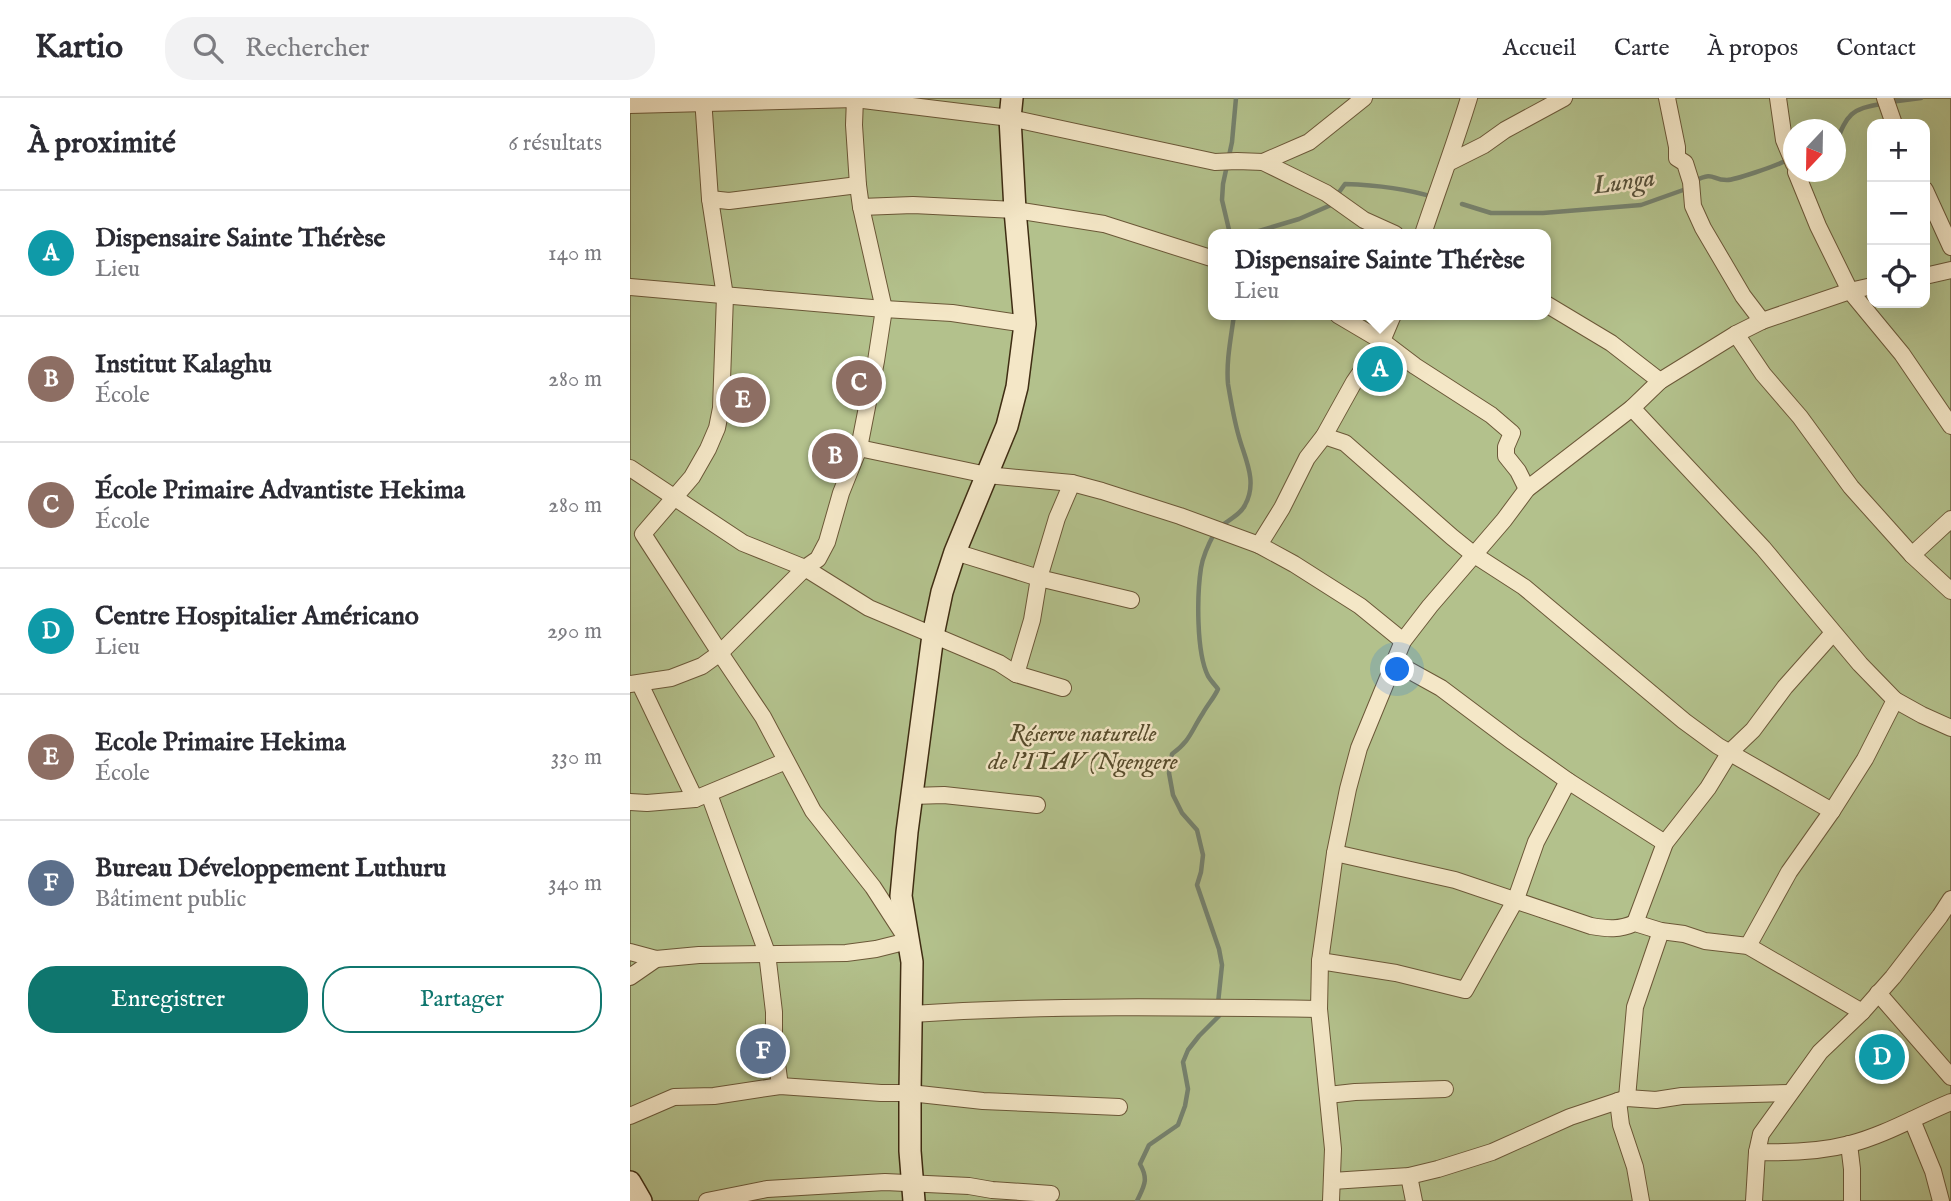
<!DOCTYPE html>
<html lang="fr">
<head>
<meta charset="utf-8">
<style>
	:root { --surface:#fff; --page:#f2f2f3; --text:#2b2b33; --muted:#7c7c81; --line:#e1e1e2; --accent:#0f766e }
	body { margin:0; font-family:"IM FELL English",serif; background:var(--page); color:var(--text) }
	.controls { position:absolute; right:21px; top:21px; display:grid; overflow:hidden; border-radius:14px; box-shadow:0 7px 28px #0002 }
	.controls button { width:63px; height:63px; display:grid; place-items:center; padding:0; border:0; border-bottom:2px solid var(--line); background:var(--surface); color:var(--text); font:35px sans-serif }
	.compass { position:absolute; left:1153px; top:21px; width:63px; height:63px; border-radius:50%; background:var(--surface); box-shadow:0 7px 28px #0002; rotate:202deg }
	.you { position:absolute; left:768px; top:572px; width:24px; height:24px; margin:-18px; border:5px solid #fff; border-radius:50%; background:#1a73e8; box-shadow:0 0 0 10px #1a73e833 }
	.badge { display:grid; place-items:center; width:46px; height:46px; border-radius:50%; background:var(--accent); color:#fff; font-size:23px; font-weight:700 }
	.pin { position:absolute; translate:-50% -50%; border:4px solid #fff; box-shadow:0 2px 7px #0006 }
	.popup { position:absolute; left:578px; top:131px; width:343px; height:91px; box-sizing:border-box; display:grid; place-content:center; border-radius:14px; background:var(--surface); filter:drop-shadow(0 2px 5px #0005); font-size:23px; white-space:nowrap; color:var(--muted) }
	.popup b { font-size:26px; color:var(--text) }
	.popup::after { content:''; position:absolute; left:50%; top:100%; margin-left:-14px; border:14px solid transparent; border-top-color:var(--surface) }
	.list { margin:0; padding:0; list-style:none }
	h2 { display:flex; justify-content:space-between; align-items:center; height:91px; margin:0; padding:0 28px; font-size:30px }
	h2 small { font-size:23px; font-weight:400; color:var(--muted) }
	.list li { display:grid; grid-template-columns:46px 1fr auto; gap:21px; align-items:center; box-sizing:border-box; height:126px; padding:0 28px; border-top:2px solid var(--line) }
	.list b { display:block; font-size:26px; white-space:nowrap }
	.list p { margin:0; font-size:23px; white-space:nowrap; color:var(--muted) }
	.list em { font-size:23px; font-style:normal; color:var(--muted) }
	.actions { display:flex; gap:14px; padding:21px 28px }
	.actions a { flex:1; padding:16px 0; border:2px solid var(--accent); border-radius:28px; text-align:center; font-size:24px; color:var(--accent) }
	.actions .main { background:var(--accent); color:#fff }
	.icon { flex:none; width:38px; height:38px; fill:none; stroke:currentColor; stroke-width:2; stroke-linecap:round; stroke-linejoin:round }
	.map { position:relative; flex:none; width:1321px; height:1103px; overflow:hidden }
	header { display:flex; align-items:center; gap:42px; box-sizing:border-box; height:98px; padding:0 35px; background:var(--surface); border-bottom:2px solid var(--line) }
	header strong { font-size:33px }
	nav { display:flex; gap:38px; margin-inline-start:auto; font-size:24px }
	.search { width:490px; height:63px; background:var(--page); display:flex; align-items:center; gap:18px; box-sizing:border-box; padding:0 24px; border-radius:28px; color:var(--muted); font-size:26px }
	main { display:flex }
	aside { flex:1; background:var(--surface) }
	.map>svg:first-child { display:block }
	.green { fill:#b3c18c; stroke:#797750; stroke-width:2; fill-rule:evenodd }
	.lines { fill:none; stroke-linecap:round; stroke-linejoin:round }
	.stream { stroke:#75826f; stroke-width:4.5 }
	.street-casing { stroke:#6b5838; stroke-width:18 }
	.secondary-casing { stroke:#3f2d13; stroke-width:24 }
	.street { stroke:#f4e7c7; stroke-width:16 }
	.secondary { stroke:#f4e7c7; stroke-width:21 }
	.labels { text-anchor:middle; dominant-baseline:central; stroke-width:5; stroke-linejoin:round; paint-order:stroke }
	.park-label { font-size:24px; font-style:italic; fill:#564b2b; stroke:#f4e7c7 }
	.water-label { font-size:26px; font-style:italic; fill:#56503a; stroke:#f4e7c7 }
</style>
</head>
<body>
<header>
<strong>Kartio</strong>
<div class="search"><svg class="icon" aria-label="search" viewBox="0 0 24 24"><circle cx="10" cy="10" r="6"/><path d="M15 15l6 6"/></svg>Rechercher</div>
<nav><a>Accueil</a><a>Carte</a><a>À propos</a><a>Contact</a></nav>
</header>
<main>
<aside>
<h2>À proximité<small>6 résultats</small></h2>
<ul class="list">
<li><span class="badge" style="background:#0f9aa8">A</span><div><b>Dispensaire Sainte Thérèse</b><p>Lieu</p></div><em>140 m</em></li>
<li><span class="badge" style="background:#8d6e63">B</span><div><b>Institut Kalaghu</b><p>École</p></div><em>280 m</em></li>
<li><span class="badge" style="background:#8d6e63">C</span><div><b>École Primaire Advantiste Hekima</b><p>École</p></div><em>280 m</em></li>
<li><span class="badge" style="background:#0f9aa8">D</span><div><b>Centre Hospitalier Américano</b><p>Lieu</p></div><em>290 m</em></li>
<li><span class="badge" style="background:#8d6e63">E</span><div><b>Ecole Primaire Hekima</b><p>École</p></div><em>330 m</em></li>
<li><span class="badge" style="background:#5c6f8a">F</span><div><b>Bureau Développement Luthuru</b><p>Bâtiment public</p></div><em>340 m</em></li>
</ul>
<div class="actions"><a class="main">Enregistrer</a><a>Partager</a></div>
</aside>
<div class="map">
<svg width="1321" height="1103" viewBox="0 0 1321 1103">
	<rect width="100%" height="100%" fill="#eedaa9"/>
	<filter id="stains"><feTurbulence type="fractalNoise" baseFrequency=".00286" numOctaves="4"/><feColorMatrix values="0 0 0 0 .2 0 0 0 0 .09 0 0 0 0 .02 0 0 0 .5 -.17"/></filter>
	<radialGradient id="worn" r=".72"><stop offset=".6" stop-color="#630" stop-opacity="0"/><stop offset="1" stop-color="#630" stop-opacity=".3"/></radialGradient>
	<path class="green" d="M0 0H1321V1103H0ZM1242 26H1295V205H1242ZM1164 32H1206V74H1164ZM584 136H916V217H584Z"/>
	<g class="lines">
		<g class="stream">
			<polyline points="1260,4 1291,0"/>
			<path d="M1206 45C1217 17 1221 10 1252 6"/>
			<path d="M1064 83C1086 73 1080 82 1097 82 1105 82 1145 68 1153 64"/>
			<path d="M707 97 715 86C745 87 774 90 803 99"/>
			<polyline points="832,106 861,115 913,115 1011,107 1056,91"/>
			<polyline points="600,136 592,102 593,86 602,44 606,0"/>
			<polyline points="619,136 669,121 701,107 702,105"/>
			<path d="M591 428C599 422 611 416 615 407 628 384 615 361 609 339 604 322 601 304 598 286 596 263 601 240 604 217"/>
			<path d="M585 434C579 445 573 457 571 470 567 496 566 554 578 578 581 583 585 587 588 591 584 600 578 606 573 615 561 633 561 642 542 656L539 675 543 697 552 715 567 732 573 757 571 774 567 787 589 851 592 867 588 905"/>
			<path d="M507 1103C514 1088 519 1082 510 1066L519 1047 548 1027 555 1008 558 991 553 964 558 952 569 938 589 918"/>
		</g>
		<defs>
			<g id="street">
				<polyline points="1037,0 1047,49 1047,60 1055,65 1061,84 1063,108 1073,130 1113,198 1132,223"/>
				<polyline points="1148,0 1154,42 1164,66"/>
				<polyline points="1255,0 1264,26"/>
				<polyline points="0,7 225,1 380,20 585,64 607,63 633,64 679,44 734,0"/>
				<polyline points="633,64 696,95 734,122 765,136"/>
				<polyline points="818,65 854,47 875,32 934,0"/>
				<polyline points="1166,74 1188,128 1220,193 1272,256 1321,328"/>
				<polyline points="1295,92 1321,149"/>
				<polyline points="80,101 99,103 228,87"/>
				<polyline points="231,109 283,107 385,112 474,126 584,161"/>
				<path d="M793 136C808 91 825 46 839 0"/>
				<polyline points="1295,178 1321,172"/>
				<polyline points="0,189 254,211 322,215 395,226"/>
				<polyline points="916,206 981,245 1030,283"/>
				<polyline points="708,217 752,243 785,268 861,317 882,335 876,349 876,358 888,373 897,391"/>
				<polyline points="1106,236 1133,276 1170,319 1221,389 1282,457 1321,493"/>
				<polyline points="1002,310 1133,450 1230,566 1265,602 1292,617 1321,630"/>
				<polyline points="694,338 715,345 822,439 843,456 894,489 1054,623 1088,648 1202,713"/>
				<polyline points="229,350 357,377 442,385 472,393 550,418 629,447 664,466 730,508 773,543"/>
				<polyline points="0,370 113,445 175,470 239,510 369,565 386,576 433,590"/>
				<polyline points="629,447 652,410 677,360 694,338 724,284 752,243 763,217"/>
				<polyline points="325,454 409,480 501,502"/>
				<polyline points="1282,457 1321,421"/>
				<polyline points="764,564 811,590 883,644 938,683 1035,745"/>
				<polyline points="386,576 402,522 409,480 427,420 442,385"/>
				<polyline points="0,586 41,580 72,568 90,555 175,470 188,461 197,444 211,395 229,350 246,263 254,211 231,109 228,87 224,27 225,0"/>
				<polyline points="10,586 65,701"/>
				<polyline points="79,696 137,855 144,914 144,944 150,988"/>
				<polyline points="282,698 314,697 407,707"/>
				<polyline points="0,704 17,705 65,701 156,663"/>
				<path d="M705 755 825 782 961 828C978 831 989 832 1005 825L1031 833 1054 836 1075 843 1118 848 1232 914"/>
				<polyline points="1005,825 1035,745 1078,690 1100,654 1123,632 1155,589 1203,535"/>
				<polyline points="1118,848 1159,774 1202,713 1235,661 1265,602"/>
				<polyline points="0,854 26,861 69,857 216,855 246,851 278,843 243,789 183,713 133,619 90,555 13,436 62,379 78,351 87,330 91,310 95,198 80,101 73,0"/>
				<polyline points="690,863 766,875 835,892 886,801 906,744 938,683"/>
				<polyline points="0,879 26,861"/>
				<polyline points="1248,895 1321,979"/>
				<path d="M282 916C417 907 553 909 689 911"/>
				<polyline points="698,997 725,994 815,991"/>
				<polyline points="997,1000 1005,909 1031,833"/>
				<polyline points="988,1003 991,1027 1005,1069 1011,1103"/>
				<polyline points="0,1018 44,999 84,998 150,988 251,995 280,995 353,1003 489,1009"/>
				<polyline points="1282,1022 1303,1073 1311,1103"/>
				<polyline points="1219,1046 1222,1071 1222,1103"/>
				<path d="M1127 1054C1159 1055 1189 1054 1220 1046 1255 1037 1287 1018 1321 1004"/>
				<polyline points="779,1078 784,1103"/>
				<polyline points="702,1083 779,1078 808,1071 862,1054 940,1019 997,1000 1026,1002 1052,998 1159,995"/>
				<polyline points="77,1103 137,1091 255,1084 339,1088 362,1092 421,1096"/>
				<polyline points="701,1103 703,1051 689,911 690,863 705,755 718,691 729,650 773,543 800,508 874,422 897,391 1002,310 1030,283 1106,236 1132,223 1220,193 1242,188"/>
				<polyline points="1124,1103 1127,1054 1131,1036 1190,954 1232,914 1263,879 1310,818 1321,801"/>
			</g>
			<g id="secondary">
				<polyline points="0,1084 11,1103"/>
				<polyline points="284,1103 280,1053 280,995 282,864 271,798 277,734 303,537 312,494 325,454 377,328 387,289 395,226 385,112 380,20 382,0"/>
			</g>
		</defs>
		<use href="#street" class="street-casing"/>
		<use href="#secondary" class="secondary-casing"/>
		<use href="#street" class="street"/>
		<use href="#secondary" class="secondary"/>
	</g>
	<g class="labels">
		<g class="park-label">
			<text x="453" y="636">Réserve naturelle<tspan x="453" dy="28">de l'ITAV (Ngengere</tspan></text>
		</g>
		<g class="water-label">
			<text transform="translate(994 84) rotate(-8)">Lunga</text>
		</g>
	</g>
	<rect width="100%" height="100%" filter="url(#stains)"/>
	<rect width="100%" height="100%" fill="url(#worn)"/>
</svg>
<div class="controls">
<button>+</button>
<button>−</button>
<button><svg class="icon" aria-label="locate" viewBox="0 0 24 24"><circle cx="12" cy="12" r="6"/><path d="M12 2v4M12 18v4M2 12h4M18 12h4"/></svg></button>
</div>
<svg class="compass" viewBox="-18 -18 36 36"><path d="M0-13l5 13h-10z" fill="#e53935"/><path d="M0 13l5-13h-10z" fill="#7c7c81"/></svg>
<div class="you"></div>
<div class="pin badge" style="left:750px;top:271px;background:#0f9aa8">A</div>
<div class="popup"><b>Dispensaire Sainte Thérèse</b>Lieu</div>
<div class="pin badge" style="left:205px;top:358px;background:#8d6e63">B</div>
<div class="pin badge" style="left:229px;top:285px;background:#8d6e63">C</div>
<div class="pin badge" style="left:1252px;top:959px;background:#0f9aa8">D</div>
<div class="pin badge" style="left:113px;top:302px;background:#8d6e63">E</div>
<div class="pin badge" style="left:133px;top:953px;background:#5c6f8a">F</div>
</div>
</main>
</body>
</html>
